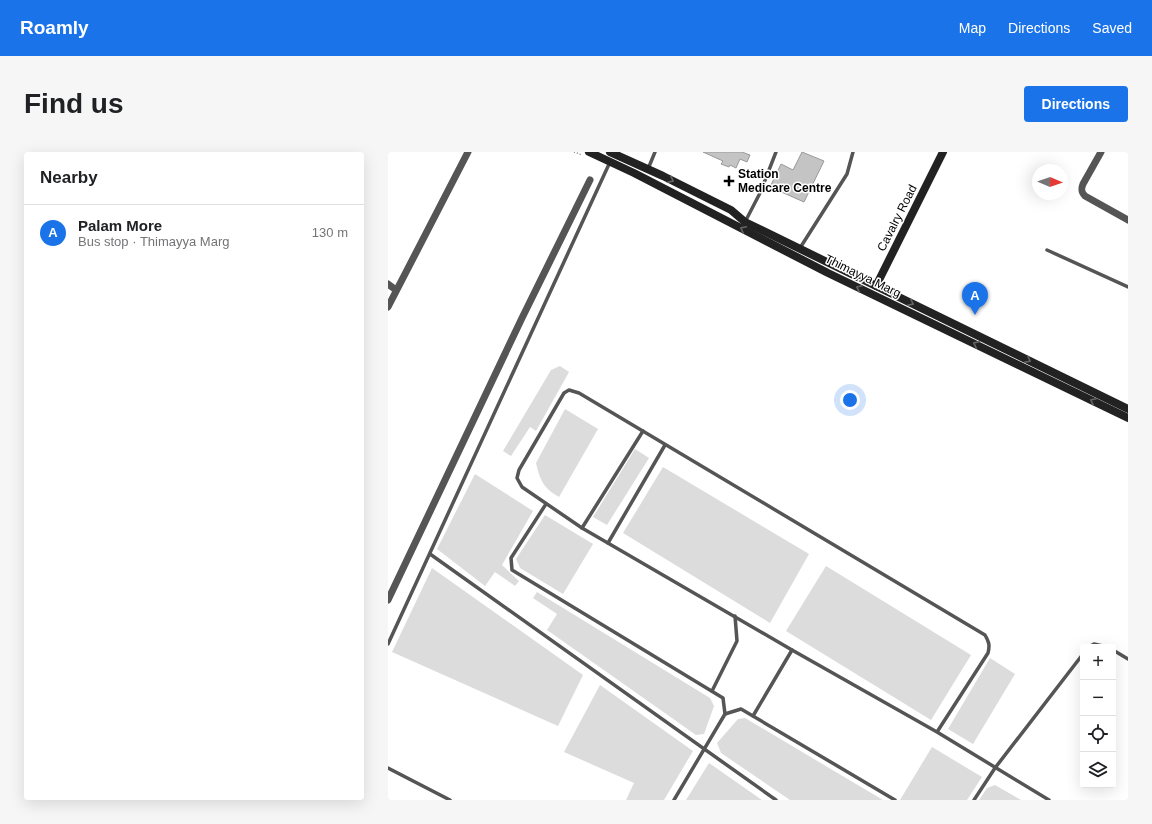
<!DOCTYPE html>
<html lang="en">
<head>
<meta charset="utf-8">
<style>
	:root { --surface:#fff; --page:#f6f6f6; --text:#202124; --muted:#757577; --line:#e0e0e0; --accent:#1a73e8 }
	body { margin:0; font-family:Arial,sans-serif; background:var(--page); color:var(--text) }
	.controls { position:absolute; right:12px; bottom:12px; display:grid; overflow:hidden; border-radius:4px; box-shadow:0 4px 16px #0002 }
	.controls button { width:36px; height:36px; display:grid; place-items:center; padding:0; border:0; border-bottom:1px solid var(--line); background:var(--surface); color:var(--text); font:20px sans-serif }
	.compass { position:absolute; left:644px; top:12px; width:36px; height:36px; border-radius:50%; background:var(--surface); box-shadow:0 4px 16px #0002; rotate:92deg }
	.you { position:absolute; left:462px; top:248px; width:14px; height:14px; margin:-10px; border:3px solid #fff; border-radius:50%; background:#1a73e8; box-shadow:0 0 0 6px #1a73e833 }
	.badge { display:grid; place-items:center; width:26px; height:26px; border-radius:50%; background:var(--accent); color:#fff; font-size:13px; font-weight:700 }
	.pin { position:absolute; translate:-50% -33px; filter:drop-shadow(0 1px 2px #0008) }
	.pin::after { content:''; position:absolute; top:21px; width:14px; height:12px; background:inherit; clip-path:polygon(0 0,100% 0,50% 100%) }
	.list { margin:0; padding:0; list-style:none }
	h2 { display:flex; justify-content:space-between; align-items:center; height:52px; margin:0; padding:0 16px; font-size:17px }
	h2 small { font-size:13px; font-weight:400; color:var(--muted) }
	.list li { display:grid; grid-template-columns:26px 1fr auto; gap:12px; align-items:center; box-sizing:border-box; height:56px; padding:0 16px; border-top:1px solid var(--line) }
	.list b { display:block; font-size:15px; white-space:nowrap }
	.list p { margin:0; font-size:13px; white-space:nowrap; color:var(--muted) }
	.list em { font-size:13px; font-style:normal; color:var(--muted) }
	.icon { flex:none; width:22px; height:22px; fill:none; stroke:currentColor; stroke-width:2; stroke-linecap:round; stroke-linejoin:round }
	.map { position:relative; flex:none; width:740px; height:648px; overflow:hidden; border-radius:4px }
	header { display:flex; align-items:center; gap:24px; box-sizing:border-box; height:56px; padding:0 20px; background:var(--accent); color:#fff }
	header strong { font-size:19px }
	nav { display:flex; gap:22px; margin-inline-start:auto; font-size:14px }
	.intro { display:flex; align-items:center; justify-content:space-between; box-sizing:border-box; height:96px; padding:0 24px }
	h1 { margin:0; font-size:28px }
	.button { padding:10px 18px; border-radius:4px; background:var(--accent); color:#fff; font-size:14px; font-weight:700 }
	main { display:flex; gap:24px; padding:0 24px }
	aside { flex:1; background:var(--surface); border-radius:4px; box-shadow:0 4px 16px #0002 }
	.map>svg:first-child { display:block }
	.green { fill:#dcdcdc }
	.building { fill:#c4c4c4; stroke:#999 }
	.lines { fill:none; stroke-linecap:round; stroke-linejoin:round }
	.path { stroke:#777; stroke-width:1.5; stroke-dasharray:1 2; stroke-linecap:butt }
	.lane { stroke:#555; stroke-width:3.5 }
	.street { stroke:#555; stroke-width:7 }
	.secondary { stroke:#222; stroke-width:8 }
	.oneway { stroke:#646464 }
	.poi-dot { fill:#000; stroke:#fff; stroke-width:1.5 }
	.labels { text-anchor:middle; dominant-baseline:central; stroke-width:3; stroke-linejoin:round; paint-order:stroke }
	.poi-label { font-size:12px; font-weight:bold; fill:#000; stroke:#fff; text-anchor:start }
	.street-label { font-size:12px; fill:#000; stroke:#fff }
</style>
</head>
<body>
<header>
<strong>Roamly</strong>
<nav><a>Map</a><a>Directions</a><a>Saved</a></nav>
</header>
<div class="intro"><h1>Find us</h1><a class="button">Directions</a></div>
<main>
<aside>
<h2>Nearby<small></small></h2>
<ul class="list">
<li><span class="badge">A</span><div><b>Palam More</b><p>Bus stop · Thimayya Marg</p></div><em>130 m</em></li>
</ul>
</aside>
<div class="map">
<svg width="740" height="648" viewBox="0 0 740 648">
	<rect width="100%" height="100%" fill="#fff"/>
	<g class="green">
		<polygon points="172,214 181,220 148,279 142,275 123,304 115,299 163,218"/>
		<path d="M177 257 210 277 171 345C155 336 152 328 148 311Z"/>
		<polygon points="247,297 261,306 219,373 205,365"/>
		<polygon points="275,315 421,402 382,471 235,381"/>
		<polygon points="87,322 145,359 114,413 131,429 127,434 107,420 97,434 49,397"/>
		<polygon points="157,363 205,392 175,442 132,416 128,407"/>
		<polygon points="438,414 583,503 543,568 398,479"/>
		<polygon points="44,416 195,523 170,574 4,500"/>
		<polygon points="149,440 322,546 326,554 316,582 308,583 159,478 169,462 145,446"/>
		<polygon points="602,506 627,522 585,592 560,577"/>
		<polygon points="212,533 305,599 276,648 238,648 246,631 176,600"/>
		<polygon points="357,566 495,648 402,648 333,601 329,591 350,567"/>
		<polygon points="544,595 594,625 579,648 512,648"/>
		<polygon points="321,611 374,648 298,648"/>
		<polygon points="607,633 633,648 591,648 599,636"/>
	</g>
	<g class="building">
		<polygon points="315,0 354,0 362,3 359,10 352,7 348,16 342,13 341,15 333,12 335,9"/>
		<polygon points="414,0 436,9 416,50 382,35 393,12 405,18"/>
	</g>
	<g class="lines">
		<polyline class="path" points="186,0 194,3"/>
		<g class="lane">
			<polyline points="260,17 267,0"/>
			<polyline points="357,70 372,41 388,0"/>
			<polyline points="412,96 459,22 465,0"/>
			<polyline points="659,98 740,135"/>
			<polyline points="158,352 123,406 124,418 335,546 337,562 353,557 507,648"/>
			<polyline points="194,376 255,279"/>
			<polyline points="220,391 277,293"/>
			<polyline points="42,402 388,648"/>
			<polyline points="0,492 222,10"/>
			<polyline points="701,495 706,492 719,495"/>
			<polyline points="725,498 740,507"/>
			<polyline points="324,539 349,489 347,464"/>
			<polyline points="365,564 404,498"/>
			<path d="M549 580 600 501C602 493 601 490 597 483L191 241 181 238 176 241 131 318 129 326 134 335 194 376 404 498 549 580 661 648"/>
			<polyline points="0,616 62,648"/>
			<polyline points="286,648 337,562"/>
			<polyline points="586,648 607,616 695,502"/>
		</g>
		<g class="street">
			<path d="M713 0 695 32C693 37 693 40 697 44L740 68"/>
			<polyline points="0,132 8,138"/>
			<polyline points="0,155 80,0"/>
			<polyline points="0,448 134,166 202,28"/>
		</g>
		<g class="secondary">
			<polyline points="201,0 246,21 440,121 740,266"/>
			<polyline points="222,0 275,24 343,58 357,70 740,257"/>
			<polyline points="488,134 555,0"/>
		</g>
	</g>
	<defs><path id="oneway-chevron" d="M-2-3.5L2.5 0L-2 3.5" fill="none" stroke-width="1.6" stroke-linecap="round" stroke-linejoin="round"/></defs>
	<g class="oneway">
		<use href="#oneway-chevron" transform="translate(283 28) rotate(27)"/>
		<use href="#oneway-chevron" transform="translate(355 77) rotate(-153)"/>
		<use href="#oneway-chevron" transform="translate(471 136) rotate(-155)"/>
		<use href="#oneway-chevron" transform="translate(523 151) rotate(26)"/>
		<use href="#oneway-chevron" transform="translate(588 192) rotate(-154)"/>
		<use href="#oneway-chevron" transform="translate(640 208) rotate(26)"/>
		<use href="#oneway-chevron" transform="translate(705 249) rotate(-154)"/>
	</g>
	<path class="poi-dot" d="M339 23h4v4h4v4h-4v4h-4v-4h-4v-4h4z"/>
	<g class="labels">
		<g class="poi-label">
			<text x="350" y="22">Station<tspan x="350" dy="14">Medicare Centre</tspan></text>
		</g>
		<g class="street-label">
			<text transform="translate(509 66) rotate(-63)">Cavalry Road</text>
			<text transform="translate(475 124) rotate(26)">Thimayya Marg</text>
		</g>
	</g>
</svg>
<div class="controls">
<button>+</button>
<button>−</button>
<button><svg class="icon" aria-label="locate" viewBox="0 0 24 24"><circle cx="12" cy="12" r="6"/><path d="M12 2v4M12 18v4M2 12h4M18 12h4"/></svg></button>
<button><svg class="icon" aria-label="layers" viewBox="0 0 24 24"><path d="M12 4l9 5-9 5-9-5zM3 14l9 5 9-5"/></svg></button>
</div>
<svg class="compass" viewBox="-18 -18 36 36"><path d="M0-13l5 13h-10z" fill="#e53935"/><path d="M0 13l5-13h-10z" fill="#757577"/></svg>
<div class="you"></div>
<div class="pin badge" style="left:587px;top:163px">A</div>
</div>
</main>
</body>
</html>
